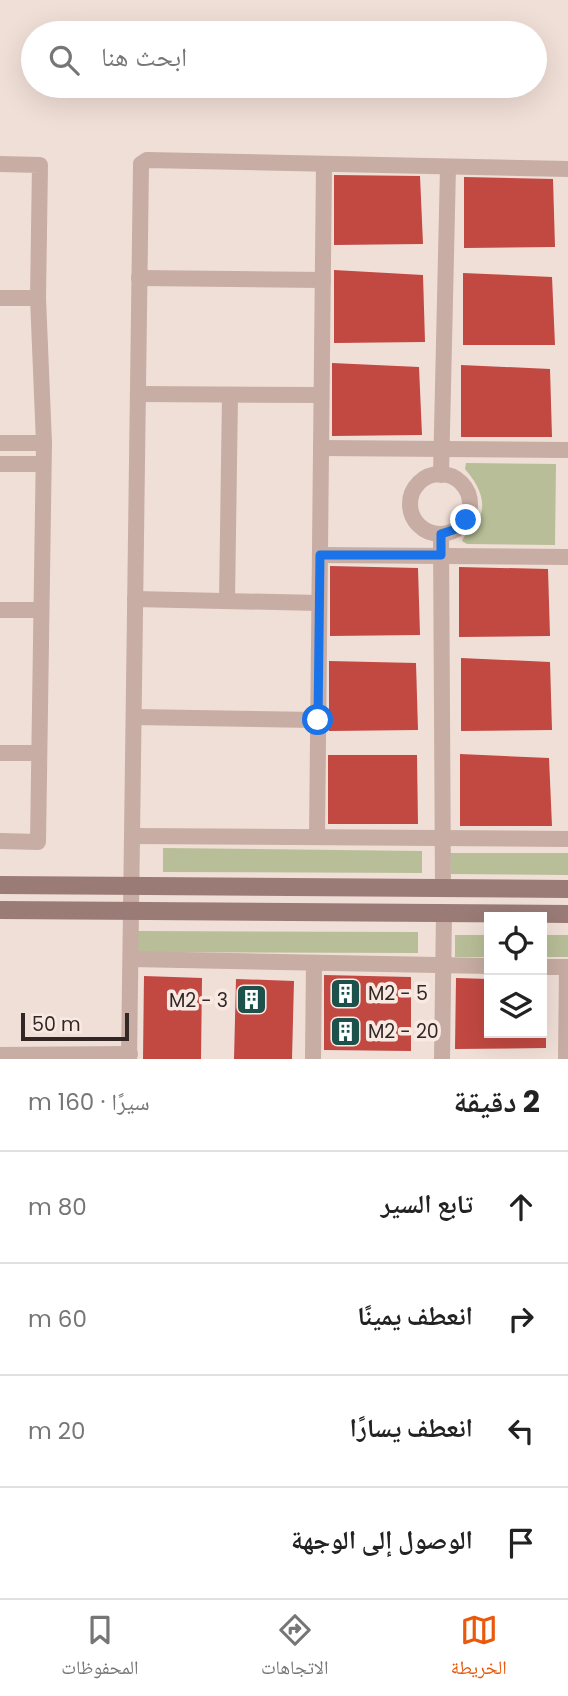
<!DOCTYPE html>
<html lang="ar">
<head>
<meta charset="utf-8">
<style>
	:root { --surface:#fff; --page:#f2f2f2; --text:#222; --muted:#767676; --line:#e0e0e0; --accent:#ea580c }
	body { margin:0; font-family:Poppins,"Noto Naskh Arabic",sans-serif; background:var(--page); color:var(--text); direction:rtl }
	.controls { position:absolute; right:21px; bottom:21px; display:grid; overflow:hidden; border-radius:0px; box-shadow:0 7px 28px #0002 }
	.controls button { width:63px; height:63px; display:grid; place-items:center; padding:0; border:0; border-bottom:2px solid var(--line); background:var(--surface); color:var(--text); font:35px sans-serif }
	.scale { position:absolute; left:21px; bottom:18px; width:108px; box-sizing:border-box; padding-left:7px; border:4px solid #322725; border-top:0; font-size:19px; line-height:24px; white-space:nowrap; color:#322725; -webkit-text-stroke:5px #f8eae2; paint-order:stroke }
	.stop { position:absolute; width:21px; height:21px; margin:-16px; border:5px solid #1a73e8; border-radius:50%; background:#fff }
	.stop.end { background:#1a73e8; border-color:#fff; box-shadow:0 2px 7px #0008 }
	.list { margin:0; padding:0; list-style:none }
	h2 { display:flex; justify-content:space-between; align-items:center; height:91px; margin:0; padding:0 28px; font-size:30px }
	h2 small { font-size:23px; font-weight:400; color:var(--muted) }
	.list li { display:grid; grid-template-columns:46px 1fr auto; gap:21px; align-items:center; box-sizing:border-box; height:112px; padding:0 28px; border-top:2px solid var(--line) }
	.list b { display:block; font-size:26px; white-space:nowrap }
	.list em { font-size:23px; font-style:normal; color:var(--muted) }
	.icon { flex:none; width:38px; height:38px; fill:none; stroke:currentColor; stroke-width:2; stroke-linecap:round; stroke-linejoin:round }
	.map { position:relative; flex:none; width:568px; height:1059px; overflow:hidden; direction:ltr }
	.search { position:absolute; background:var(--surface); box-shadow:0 7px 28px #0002; left:21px; right:21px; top:21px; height:77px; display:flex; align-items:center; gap:18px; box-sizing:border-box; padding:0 24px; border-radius:38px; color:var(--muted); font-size:26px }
	.sheet { height:539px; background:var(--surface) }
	nav { display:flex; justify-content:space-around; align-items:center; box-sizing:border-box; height:98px; border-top:2px solid var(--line); background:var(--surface); font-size:19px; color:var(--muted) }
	nav a { display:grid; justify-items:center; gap:4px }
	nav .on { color:var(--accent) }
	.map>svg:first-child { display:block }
	.green { fill:#b8be97 }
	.building { fill:#c24842 }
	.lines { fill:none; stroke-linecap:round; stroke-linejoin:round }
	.street { stroke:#c7ada3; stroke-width:16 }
	.secondary { stroke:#9a7b75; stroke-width:18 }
	.route { stroke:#1a73e8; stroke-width:9 }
	.labels { text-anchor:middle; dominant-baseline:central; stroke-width:7; stroke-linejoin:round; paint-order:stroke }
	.poi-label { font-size:19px; fill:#322725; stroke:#f8eae2; text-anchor:start }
</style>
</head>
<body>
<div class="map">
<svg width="568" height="1059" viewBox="0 0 568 1059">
	<rect width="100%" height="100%" fill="#f0dfd7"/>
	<g class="green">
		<path d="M466 463 556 464 555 545 467 544 462 541C465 533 473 530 477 523 489 503 478 484 465 469Z"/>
		<polygon points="163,848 422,851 422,873 163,872"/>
		<polygon points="450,853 568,853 568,875 451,874"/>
		<polygon points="138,931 418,932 418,953 138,952"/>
		<rect x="455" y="935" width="34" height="22"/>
		<rect x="542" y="935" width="26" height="22"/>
	</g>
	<g class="building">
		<polygon points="334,175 420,176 423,244 334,245"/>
		<polygon points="464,177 553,179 555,247 464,248"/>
		<polygon points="334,270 423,275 425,342 334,343"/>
		<polygon points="463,273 552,277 555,345 463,345"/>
		<polygon points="332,363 419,367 422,435 332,436"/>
		<polygon points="461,365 550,369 552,437 461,437"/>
		<polygon points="330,566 418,568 420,635 330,636"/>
		<polygon points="459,567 548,569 550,636 459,637"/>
		<polygon points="461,658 550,662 552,730 461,731"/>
		<polygon points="329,661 416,663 418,730 329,731"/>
		<polygon points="460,754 549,758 552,826 460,826"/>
		<polygon points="328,755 417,755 418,824 328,824"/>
		<polygon points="324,975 411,977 411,1051 324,1050"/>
		<polygon points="144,976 202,978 201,1059 143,1059"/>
		<polygon points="456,978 489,979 489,1033 546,1033 546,1048 455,1049"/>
		<polygon points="236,979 294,981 292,1059 234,1059"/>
	</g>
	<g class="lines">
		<g class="street">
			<polyline points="0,164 40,165 38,298 44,443 38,842 0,841"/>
			<polyline points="139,278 323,280"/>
			<polyline points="0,298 38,298"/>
			<polyline points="138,394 321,395"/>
			<polyline points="0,443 44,443"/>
			<polyline points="321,448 568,450"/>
			<polyline points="0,464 43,464"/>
			<circle cx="440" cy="504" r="30"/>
			<polyline points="441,475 448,167"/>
			<polyline points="441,534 443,889"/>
			<polyline points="320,555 568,557"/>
			<polyline points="135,599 319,603"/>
			<polyline points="227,601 230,395"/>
			<polyline points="0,610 41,610"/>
			<polyline points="134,717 318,720"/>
			<polyline points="0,753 39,753"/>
			<polyline points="132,836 568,839"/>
			<polyline points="317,837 324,164"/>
			<polyline points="131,959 489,966"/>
			<polyline points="542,967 568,967"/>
			<polyline points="0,1055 130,1054"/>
			<polyline points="129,1059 141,164 147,160 568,169"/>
			<polyline points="313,1059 314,963"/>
			<polyline points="442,1059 444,913"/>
			<polyline points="566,1059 567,967"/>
		</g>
		<g class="secondary">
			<polyline points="0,885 568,889"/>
			<polyline points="0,910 568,914"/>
		</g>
	</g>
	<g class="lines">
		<polyline class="route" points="318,720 320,555 441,555 441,534 459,528 466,520"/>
	</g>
	<defs>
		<symbol id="building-square" viewBox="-11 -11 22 22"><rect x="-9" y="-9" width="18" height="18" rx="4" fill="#1c524b" stroke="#f8eae2"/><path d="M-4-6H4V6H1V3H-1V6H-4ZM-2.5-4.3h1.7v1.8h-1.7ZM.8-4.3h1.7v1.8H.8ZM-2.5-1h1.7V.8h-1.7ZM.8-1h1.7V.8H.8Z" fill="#fff"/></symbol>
	</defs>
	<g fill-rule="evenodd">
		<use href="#building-square" x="328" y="976" width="35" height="35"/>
		<use href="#building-square" x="234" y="982" width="35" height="35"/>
		<use href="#building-square" x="328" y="1014" width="35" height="35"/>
	</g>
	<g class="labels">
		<g class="poi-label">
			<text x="368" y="993">M2 - 5</text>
			<text x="228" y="1000" text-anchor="end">M2 - 3</text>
			<text x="368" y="1031">M2 - 20</text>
		</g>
	</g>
</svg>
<div class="controls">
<button><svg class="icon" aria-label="locate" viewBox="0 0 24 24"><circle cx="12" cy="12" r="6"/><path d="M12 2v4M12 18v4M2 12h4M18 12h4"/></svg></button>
<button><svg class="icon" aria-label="layers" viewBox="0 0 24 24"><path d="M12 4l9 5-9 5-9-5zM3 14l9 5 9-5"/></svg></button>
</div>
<div class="scale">50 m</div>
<div class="stop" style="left:318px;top:720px"></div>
<div class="stop end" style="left:466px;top:520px"></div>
<div class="search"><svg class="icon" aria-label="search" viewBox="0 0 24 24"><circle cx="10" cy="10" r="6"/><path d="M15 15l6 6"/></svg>ابحث هنا</div>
</div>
<section class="sheet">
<h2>2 دقيقة<small>سيرًا · 160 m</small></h2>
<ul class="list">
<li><svg class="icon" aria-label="ahead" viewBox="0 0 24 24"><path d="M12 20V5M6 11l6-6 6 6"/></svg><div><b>تابع السير</b></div><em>80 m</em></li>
<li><svg class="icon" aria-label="right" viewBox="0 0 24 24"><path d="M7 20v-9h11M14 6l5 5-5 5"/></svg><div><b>انعطف يمينًا</b></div><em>60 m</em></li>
<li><svg class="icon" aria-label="left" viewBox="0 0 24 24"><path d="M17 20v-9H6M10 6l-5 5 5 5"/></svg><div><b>انعطف يسارًا</b></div><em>20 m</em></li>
<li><svg class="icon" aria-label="arrive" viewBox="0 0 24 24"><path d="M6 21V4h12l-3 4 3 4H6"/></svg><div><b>الوصول إلى الوجهة</b></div></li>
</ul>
</section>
<nav>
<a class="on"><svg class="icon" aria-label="map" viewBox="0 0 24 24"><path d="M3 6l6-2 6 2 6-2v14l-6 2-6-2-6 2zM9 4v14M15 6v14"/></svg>الخريطة</a>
<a><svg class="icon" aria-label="directions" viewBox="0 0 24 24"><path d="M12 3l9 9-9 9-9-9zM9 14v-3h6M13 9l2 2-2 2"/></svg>الاتجاهات</a>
<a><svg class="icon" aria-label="saved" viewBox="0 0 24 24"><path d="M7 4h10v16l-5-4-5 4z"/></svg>المحفوظات</a>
</nav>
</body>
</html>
